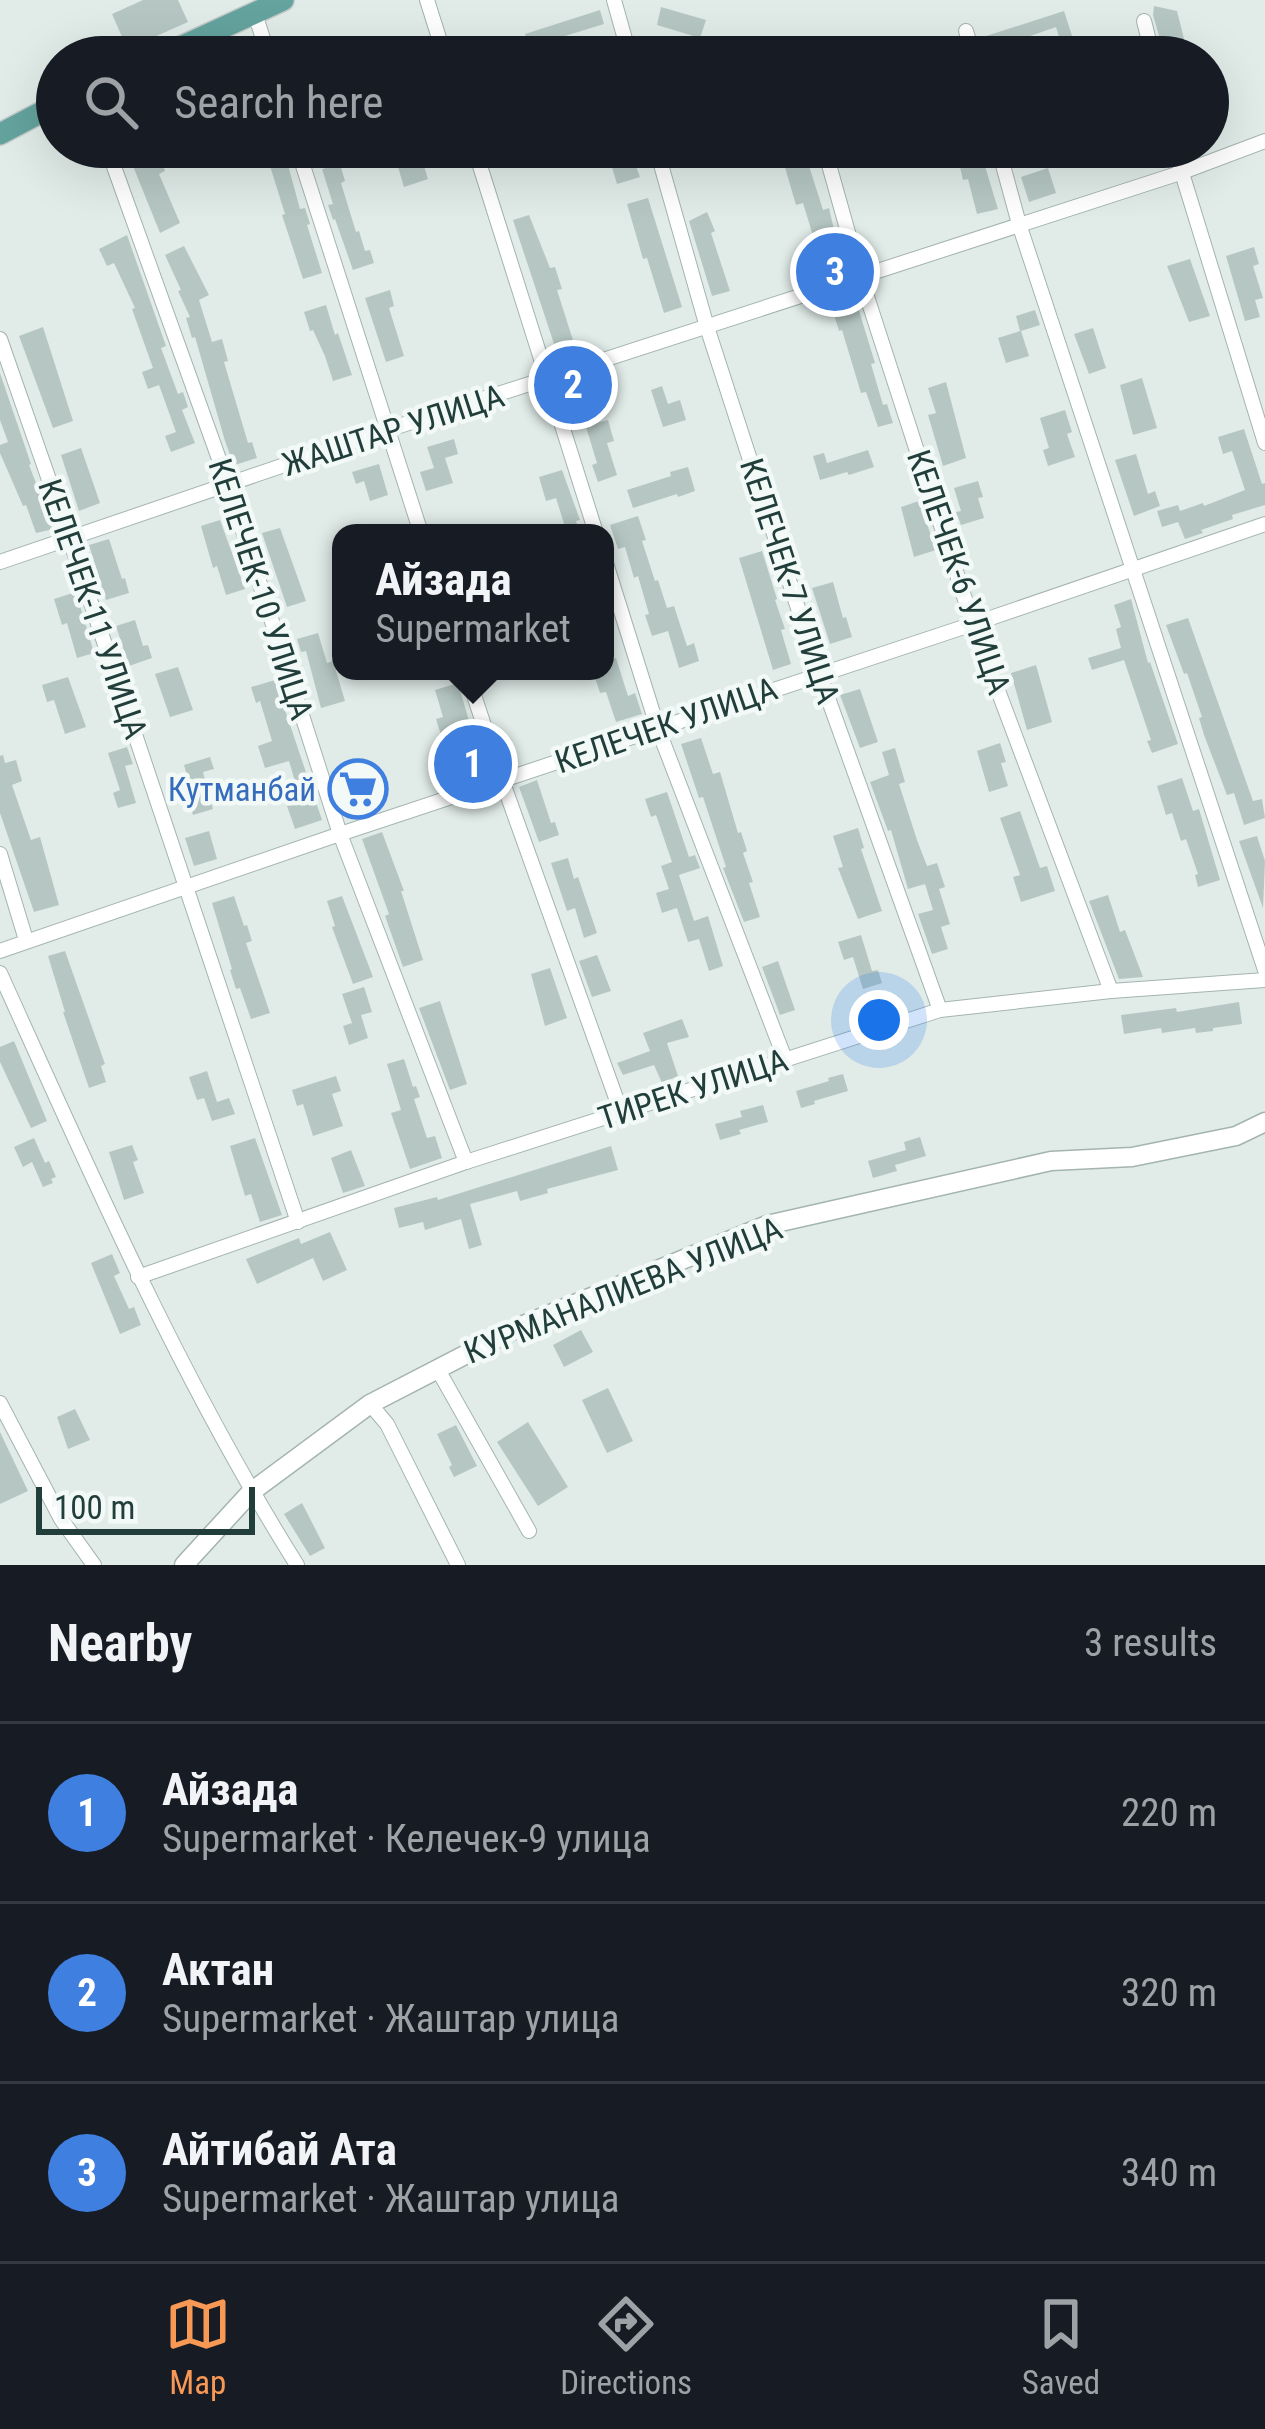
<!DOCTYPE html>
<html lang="en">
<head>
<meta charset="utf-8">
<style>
	:root { --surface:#171b24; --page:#20242c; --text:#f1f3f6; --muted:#9ea1a6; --line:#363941; --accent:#f79854 }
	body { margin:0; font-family:"Roboto Condensed",sans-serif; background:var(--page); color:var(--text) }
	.scale { position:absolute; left:36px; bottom:30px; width:219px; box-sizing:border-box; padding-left:12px; border:6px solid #213e3b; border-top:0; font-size:33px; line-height:42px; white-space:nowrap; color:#213e3b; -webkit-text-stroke:9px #f2f9f6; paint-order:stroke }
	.you { position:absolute; left:879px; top:1020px; width:42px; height:42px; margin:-30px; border:9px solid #fff; border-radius:50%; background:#1a73e8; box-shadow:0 0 0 18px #1a73e833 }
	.badge { display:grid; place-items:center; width:78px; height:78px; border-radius:50%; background:var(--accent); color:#fff; font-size:39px; font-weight:700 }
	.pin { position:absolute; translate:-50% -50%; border:6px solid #fff; box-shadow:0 3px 12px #0006 }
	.popup { position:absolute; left:332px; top:524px; width:282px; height:156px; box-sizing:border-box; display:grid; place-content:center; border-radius:24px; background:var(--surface); filter:drop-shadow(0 3px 9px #0005); font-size:39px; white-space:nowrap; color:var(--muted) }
	.popup b { font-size:45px; color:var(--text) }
	.popup::after { content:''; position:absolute; left:50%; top:100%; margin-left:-24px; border:24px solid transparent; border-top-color:var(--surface) }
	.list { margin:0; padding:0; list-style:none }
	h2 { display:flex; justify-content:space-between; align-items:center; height:156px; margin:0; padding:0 48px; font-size:51px }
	h2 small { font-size:39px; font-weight:400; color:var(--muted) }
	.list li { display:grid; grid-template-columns:78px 1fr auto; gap:36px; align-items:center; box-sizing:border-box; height:180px; padding:0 48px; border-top:3px solid var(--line) }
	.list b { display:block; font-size:45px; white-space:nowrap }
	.list p { margin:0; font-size:39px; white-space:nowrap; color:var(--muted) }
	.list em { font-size:39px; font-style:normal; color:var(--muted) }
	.icon { flex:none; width:66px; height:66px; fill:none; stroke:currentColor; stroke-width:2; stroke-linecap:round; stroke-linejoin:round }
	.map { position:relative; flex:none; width:1265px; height:1565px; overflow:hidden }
	.search { position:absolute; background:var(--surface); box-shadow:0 12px 48px #0002; left:36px; right:36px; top:36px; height:132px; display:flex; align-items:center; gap:30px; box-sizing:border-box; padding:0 42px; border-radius:66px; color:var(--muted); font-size:45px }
	.sheet { height:696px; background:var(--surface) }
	nav { display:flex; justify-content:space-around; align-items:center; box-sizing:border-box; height:168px; border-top:3px solid var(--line); background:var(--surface); font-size:33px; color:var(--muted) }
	nav a { display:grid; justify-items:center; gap:6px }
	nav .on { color:var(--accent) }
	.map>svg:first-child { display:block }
	.building { fill:#b6c7c3 }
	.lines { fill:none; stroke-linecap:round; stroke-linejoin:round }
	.minor-casing { stroke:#a4b4b1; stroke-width:16 }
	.tertiary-casing { stroke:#a4b4b1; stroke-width:21 }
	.primary-casing { stroke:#c1c9c8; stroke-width:24 }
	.minor { stroke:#fff; stroke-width:14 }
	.tertiary { stroke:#fff; stroke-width:18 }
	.primary { stroke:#64a39e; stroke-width:21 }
	.labels { text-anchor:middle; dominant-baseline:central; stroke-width:9; stroke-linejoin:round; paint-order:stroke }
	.street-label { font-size:33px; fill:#213e3b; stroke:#f2f9f6 }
	.shop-label { font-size:33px; fill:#366cbe; stroke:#f2f9f6; text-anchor:end }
</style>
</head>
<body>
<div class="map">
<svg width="1265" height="1565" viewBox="0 0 1265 1565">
	<rect width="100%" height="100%" fill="#e1ece9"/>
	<g class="building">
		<polygon points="143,0 178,0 188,22 152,38 154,42 129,53 112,14"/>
		<polygon points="1154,6 1177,11 1186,47 1164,53 1153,15"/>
		<polygon points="661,7 706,20 700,38 657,25"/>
		<polygon points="600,10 604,24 529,47 525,34"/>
		<polygon points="1064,11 1075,45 1063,50 1056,27 1002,46 1005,57 993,57 986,36"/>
		<polygon points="275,147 283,147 300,209 305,208 310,224 307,225 322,273 303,279 282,215 285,214 265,150"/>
		<polygon points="392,147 418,147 428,179 404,187"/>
		<polygon points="606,147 629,147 640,177 617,184"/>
		<polygon points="779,147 803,147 823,210 829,208 843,270 828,275 821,262 803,203 796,205"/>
		<polygon points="158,152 165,171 159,174 180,223 160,233 131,161"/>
		<polygon points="981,153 998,209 977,214 968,179 963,180 958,158"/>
		<polygon points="340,164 345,181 341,183 356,232 359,231 365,251 370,250 374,263 353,270 335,219 333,220 328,205 333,204 322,169"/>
		<polygon points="1048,168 1056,193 1029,202 1021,177"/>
		<polygon points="648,198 682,307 664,313 647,258 643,259 627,204"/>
		<polygon points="707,212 715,231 711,233 730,291 712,296 689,221"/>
		<polygon points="529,215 550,268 555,267 562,289 557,290 578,356 560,362 513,220"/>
		<polygon points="127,235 166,346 161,348 178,394 183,392 188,407 182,410 195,443 171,452 165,436 176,432 159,385 148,389 142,372 153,368 132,309 135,308 114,263 107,266 99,249"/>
		<polygon points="184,246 209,295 199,300 212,342 222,339 228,361 224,362 248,443 252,442 257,458 238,464 233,463 225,441 195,337 192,338 186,318 190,317 178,291 181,290 165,255"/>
		<polygon points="1254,247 1259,264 1253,266 1263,298 1255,300 1260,317 1245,321 1226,256"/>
		<polygon points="1190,259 1210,316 1189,322 1167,266"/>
		<polygon points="390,290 394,306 389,308 404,356 386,362 365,298"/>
		<polygon points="857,304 875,363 871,364 883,405 887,404 893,423 878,427 866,392 861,393 842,330 839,331 833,311"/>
		<polygon points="326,305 335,335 338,333 352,375 333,381 325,356 313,330 310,331 304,312"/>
		<polygon points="1035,310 1040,325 1021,331 1029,356 1006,363 998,338 1020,331 1016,316"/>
		<polygon points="43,327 73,421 53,428 19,336"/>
		<polygon points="1093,328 1106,368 1089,374 1074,334"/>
		<polygon points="0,373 31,464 29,465 54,529 36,533 26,505 23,506 0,453 0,445 8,442 0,420"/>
		<polygon points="583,378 597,423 608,420 614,441 607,443 617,475 598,482 592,465 597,463 582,414 572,417 562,385"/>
		<polygon points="1142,378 1157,428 1133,435 1120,385"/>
		<polygon points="946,382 966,458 943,466 928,415 936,413 928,388"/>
		<polygon points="662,386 668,404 680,400 686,420 663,427 651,390"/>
		<polygon points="1065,410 1072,432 1067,434 1075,457 1048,466 1043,450 1049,448 1040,418"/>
		<polygon points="1244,429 1262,484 1265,483 1265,505 1232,515 1233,519 1201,530 1203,533 1185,539 1178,522 1162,527 1157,511 1178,505 1180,511 1203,503 1204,506 1245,490 1232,451 1223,454 1218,437"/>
		<polygon points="454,439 458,454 445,458 453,483 426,491 420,472 434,468 427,447"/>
		<polygon points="81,448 100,503 79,511 61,455"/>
		<polygon points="868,450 874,467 849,475 847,472 820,480 813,456 824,453 827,463"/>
		<polygon points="1136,454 1148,494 1155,491 1160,506 1134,516 1115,460"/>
		<polygon points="379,464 388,495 370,501 364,481 356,484 352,472"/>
		<polygon points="688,467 695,491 678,497 677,494 633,508 627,490 671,476 670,472"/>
		<polygon points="562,470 580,520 576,521 580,533 567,533 556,498 546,501 539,477"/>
		<polygon points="978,481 983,497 978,498 984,518 961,525 956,512 961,511 954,488"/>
		<polygon points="919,501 936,550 914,557 901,507"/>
		<polygon points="638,516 646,540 642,541 655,581 658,580 667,608 674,606 687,646 694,643 699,661 679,668 668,631 652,636 645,615 649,614 638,576 634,578 625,547 618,549 610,525"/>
		<polygon points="220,520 245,589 226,595 217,566 213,568 201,526"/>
		<polygon points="280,528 306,601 287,607 262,533"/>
		<polygon points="109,539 122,579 125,578 129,593 106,600 89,545"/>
		<polygon points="762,551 777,599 775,600 785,629 781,630 791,664 773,670 739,558"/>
		<polygon points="833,582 843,618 846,617 852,637 830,644 812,588"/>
		<polygon points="76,592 94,653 77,658 67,623 62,625 54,599"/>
		<polygon points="1131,599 1148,663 1150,662 1178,744 1152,753 1147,741 1151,740 1124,660 1092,670 1088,658 1121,648 1116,629 1121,627 1114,605"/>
		<polygon points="1188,618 1253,801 1262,799 1265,818 1244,825 1234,793 1227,795 1204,735 1199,718 1202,717 1187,673 1184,674 1166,625"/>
		<polygon points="135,620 143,646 148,645 152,658 129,666 116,626"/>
		<polygon points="318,633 327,663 333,661 345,701 321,708 306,651 301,652 297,639"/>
		<polygon points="616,658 628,696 635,693 642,714 616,722 606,692 600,693 593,671 605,671 605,662"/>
		<polygon points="1036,665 1052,722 1027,730 1011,673"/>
		<polygon points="178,667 193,710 170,717 155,674"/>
		<polygon points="68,677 86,727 65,734 54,700 47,702 42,685"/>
		<polygon points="275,680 322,820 295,829 287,806 301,802 289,761 265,768 258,746 272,741 260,701 256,703 251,687"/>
		<polygon points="458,683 473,735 470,736 481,768 447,778 442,766 450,764 436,719 443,717 435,690"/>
		<polygon points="860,689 878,742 860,748 840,695"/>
		<polygon points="701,738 713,774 720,772 738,833 741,832 747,851 743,853 753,882 749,883 760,917 744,922 723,868 726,867 703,797 699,798 681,744"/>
		<polygon points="1000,743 1006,762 1001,763 1008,786 989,792 977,751"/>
		<polygon points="127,747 133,764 125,766 136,803 118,808 113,793 120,790 108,753"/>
		<polygon points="895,748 905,782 899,784 917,840 927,866 937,863 945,887 939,889 950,924 941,927 948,949 932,954 918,914 933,910 925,884 908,889 891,830 888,831 870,782 889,775 882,752"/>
		<polygon points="3,755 5,763 16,760 22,781 12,785 31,840 40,837 59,905 34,912 0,813 0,756"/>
		<polygon points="210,757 214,769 203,772 213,809 193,815 187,795 192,793 184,765"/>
		<polygon points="1182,778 1193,811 1199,809 1220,880 1198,887 1195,875 1198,874 1186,839 1181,841 1172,813 1166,815 1157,786"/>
		<polygon points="537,780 551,823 555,822 559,835 539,842 519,787"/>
		<polygon points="667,792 689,857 695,855 700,868 679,875 694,921 708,916 723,966 709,971 699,939 688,942 677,908 662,913 656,893 669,889 661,866 672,862 656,815 651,817 645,799"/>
		<polygon points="1020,811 1040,868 1047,866 1055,891 1021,902 1013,877 1020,875 1000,818"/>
		<polygon points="858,828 864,848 861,849 882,911 858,919 838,868 843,867 833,836"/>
		<polygon points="209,831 217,859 194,866 185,838"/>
		<polygon points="382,832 404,891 401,891 423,960 403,967 385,916 389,914 362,839"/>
		<polygon points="1257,836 1265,861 1263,908 1239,841"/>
		<polygon points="568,858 574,879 578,877 597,933 584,938 575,908 567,911 551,863"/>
		<polygon points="1108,895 1120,932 1125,930 1143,977 1119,979 1089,901"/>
		<polygon points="234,896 244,926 247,925 252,941 246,943 270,1013 251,1019 240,988 236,989 230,970 232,969 212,903"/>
		<polygon points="342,896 373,977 353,984 332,927 335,926 327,901"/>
		<polygon points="861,935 872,971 878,970 882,983 863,989 853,957 844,960 838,942"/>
		<polygon points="65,951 105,1064 101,1066 106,1082 89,1088 63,1012 65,1012 48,956"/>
		<polygon points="597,955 611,991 592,997 579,961"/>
		<polygon points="778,961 795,1010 780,1015 762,967"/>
		<polygon points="550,968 567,1018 545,1026 531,974"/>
		<polygon points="364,987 372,1012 361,1015 368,1038 349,1045 343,1026 352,1023 342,994"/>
		<polygon points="440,1001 467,1084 450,1090 419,1008"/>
		<polygon points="1239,1002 1242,1024 1213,1028 1213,1031 1196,1033 1195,1028 1162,1033 1161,1028 1124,1034 1121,1015 1176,1008 1177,1012"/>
		<polygon points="682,1019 689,1037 667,1043 678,1076 662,1083 654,1065 623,1075 617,1063 650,1051 643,1033"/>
		<polygon points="14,1041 47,1121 31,1128 0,1062 0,1047"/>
		<polygon points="404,1059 413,1087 416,1086 420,1097 414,1099 427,1138 435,1136 442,1158 410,1169 391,1113 401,1110 387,1064"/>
		<polygon points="207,1071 217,1102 229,1098 235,1114 212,1121 204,1098 197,1100 189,1077"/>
		<polygon points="843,1074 848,1091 814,1101 815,1104 801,1108 796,1091 829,1081 828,1078"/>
		<polygon points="336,1076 341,1091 332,1094 343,1126 313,1136 303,1104 297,1106 292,1090"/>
		<polygon points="763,1105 768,1122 739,1130 741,1134 720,1140 715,1124 742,1117 740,1111"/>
		<polygon points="920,1137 926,1156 895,1165 897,1171 873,1178 868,1161 906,1150 904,1142"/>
		<polygon points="34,1138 45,1163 49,1161 56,1177 51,1179 53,1183 43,1187 32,1162 23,1167 14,1147"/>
		<polygon points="255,1138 282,1215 260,1222 251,1194 245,1196 230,1146"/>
		<polygon points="132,1145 138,1160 133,1162 144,1193 124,1200 109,1152"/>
		<polygon points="611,1146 618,1170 547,1189 548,1193 520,1201 517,1191 470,1204 482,1245 469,1249 461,1219 425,1230 423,1222 399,1228 394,1208 437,1197 438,1200"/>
		<polygon points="351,1150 365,1186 343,1193 331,1158"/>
		<polygon points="330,1232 347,1270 323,1281 313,1258 257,1284 246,1259 299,1238 301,1244"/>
		<polygon points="112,1254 120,1273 114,1276 129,1309 134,1307 141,1325 120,1334 91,1263"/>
		<polygon points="581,1330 593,1352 564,1367 553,1345"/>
		<polygon points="608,1388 633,1441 607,1453 582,1400"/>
		<polygon points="75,1409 90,1440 68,1449 57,1417"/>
		<polygon points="528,1422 568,1487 538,1506 497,1442"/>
		<polygon points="456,1425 477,1466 454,1477 449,1467 452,1465 437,1434"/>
		<polygon points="0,1432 28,1491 0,1504"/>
		<polygon points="302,1503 325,1548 310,1556 284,1514"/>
	</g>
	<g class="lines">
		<defs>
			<g id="minor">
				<polyline points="427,0 445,57"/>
				<polyline points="614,0 630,57"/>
				<polyline points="255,14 269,57"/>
				<polyline points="1144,21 1153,57"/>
				<polyline points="966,31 974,57"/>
				<polyline points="797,52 798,57"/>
				<polyline points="297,147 421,533"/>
				<polyline points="474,147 596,533"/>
				<polyline points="656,147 707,327 819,673 940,1010"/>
				<polyline points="824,147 860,275 973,624 1111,991"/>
				<polyline points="998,147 1019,224 1265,970"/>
				<polyline points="1174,147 1265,443"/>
				<polyline points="108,150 228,484 340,834 466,1162"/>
				<polyline points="0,339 70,540 298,1222"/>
				<polyline points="605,560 658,729 785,1059"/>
				<polyline points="0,562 387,430 1180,173 1265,141"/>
				<polyline points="466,671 502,780 621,1112"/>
				<polyline points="0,854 26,940"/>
				<polyline points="0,951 340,834 973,624 1265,524"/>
				<path d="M0 973C91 1174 179 1377 297 1565"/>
				<polyline points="138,1277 466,1162 940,1010 1111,991 1265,980"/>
				<polyline points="437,1368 529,1531"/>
				<polyline points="0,1403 61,1519 94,1565"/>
				<polyline points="370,1404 387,1424 458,1565"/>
			</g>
			<polyline id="tertiary" points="184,1565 251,1492 370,1404 521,1326 767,1225 1051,1161 1132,1157 1236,1136 1265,1122"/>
			<g id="primary">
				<polyline points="159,57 283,0"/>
				<polyline points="0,134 57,104"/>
			</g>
		</defs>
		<use href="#minor" class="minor-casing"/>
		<use href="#tertiary" class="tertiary-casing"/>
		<use href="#primary" class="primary-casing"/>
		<use href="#minor" class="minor"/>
		<use href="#tertiary" class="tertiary"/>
		<use href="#primary" class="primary"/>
	</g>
	<defs>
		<symbol id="supermarket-ring" viewBox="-11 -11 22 22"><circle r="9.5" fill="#f2f9f6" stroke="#3f7fe0" stroke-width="1.5"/><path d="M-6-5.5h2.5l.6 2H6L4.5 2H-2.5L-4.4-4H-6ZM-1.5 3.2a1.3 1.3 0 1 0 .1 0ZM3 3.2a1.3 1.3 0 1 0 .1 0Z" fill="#3f7fe0"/></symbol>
	</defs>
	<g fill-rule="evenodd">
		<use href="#supermarket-ring" x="325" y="756" width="66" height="66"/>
	</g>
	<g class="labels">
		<g class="street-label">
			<text transform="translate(393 430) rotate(-18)">ЖАШТАР УЛИЦА</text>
			<text transform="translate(959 572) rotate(71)">КЕЛЕЧЕК-6 УЛИЦА</text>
			<text transform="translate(790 581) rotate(72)">КЕЛЕЧЕК-7 УЛИЦА</text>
			<text transform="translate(261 589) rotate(72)">КЕЛЕЧЕК-10 УЛИЦА</text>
			<text transform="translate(93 609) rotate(71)">КЕЛЕЧЕК-11 УЛИЦА</text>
			<text transform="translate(666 725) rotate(-19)">КЕЛЕЧЕК УЛИЦА</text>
			<text transform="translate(693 1089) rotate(-18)">ТИРЕК УЛИЦА</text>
			<text transform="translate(623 1290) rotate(-22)">КУРМАНАЛИЕВА УЛИЦА</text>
		</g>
		<g class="shop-label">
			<text x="316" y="789">Кутманбай</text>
		</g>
	</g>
</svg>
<div class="scale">100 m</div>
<div class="you"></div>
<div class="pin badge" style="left:473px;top:764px;background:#3f7fe0">1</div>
<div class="popup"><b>Айзада</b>Supermarket</div>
<div class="pin badge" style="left:573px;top:385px;background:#3f7fe0">2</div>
<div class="pin badge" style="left:835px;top:272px;background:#3f7fe0">3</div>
<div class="search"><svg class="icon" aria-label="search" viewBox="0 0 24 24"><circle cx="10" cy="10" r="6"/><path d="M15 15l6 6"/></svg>Search here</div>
</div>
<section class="sheet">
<h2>Nearby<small>3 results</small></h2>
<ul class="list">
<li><span class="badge" style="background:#3f7fe0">1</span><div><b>Айзада</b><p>Supermarket · Келечек-9 улица</p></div><em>220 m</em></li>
<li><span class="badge" style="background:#3f7fe0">2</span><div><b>Актан</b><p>Supermarket · Жаштар улица</p></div><em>320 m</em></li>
<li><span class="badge" style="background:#3f7fe0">3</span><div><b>Айтибай Ата</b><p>Supermarket · Жаштар улица</p></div><em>340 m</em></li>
</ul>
</section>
<nav>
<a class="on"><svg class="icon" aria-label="map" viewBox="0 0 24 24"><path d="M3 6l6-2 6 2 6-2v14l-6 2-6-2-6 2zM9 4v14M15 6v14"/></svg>Map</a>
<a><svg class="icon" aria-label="directions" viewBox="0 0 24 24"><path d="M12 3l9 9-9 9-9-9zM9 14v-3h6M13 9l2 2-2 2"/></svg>Directions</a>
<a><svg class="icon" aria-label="saved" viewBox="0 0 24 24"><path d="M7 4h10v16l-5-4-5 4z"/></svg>Saved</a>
</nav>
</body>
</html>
